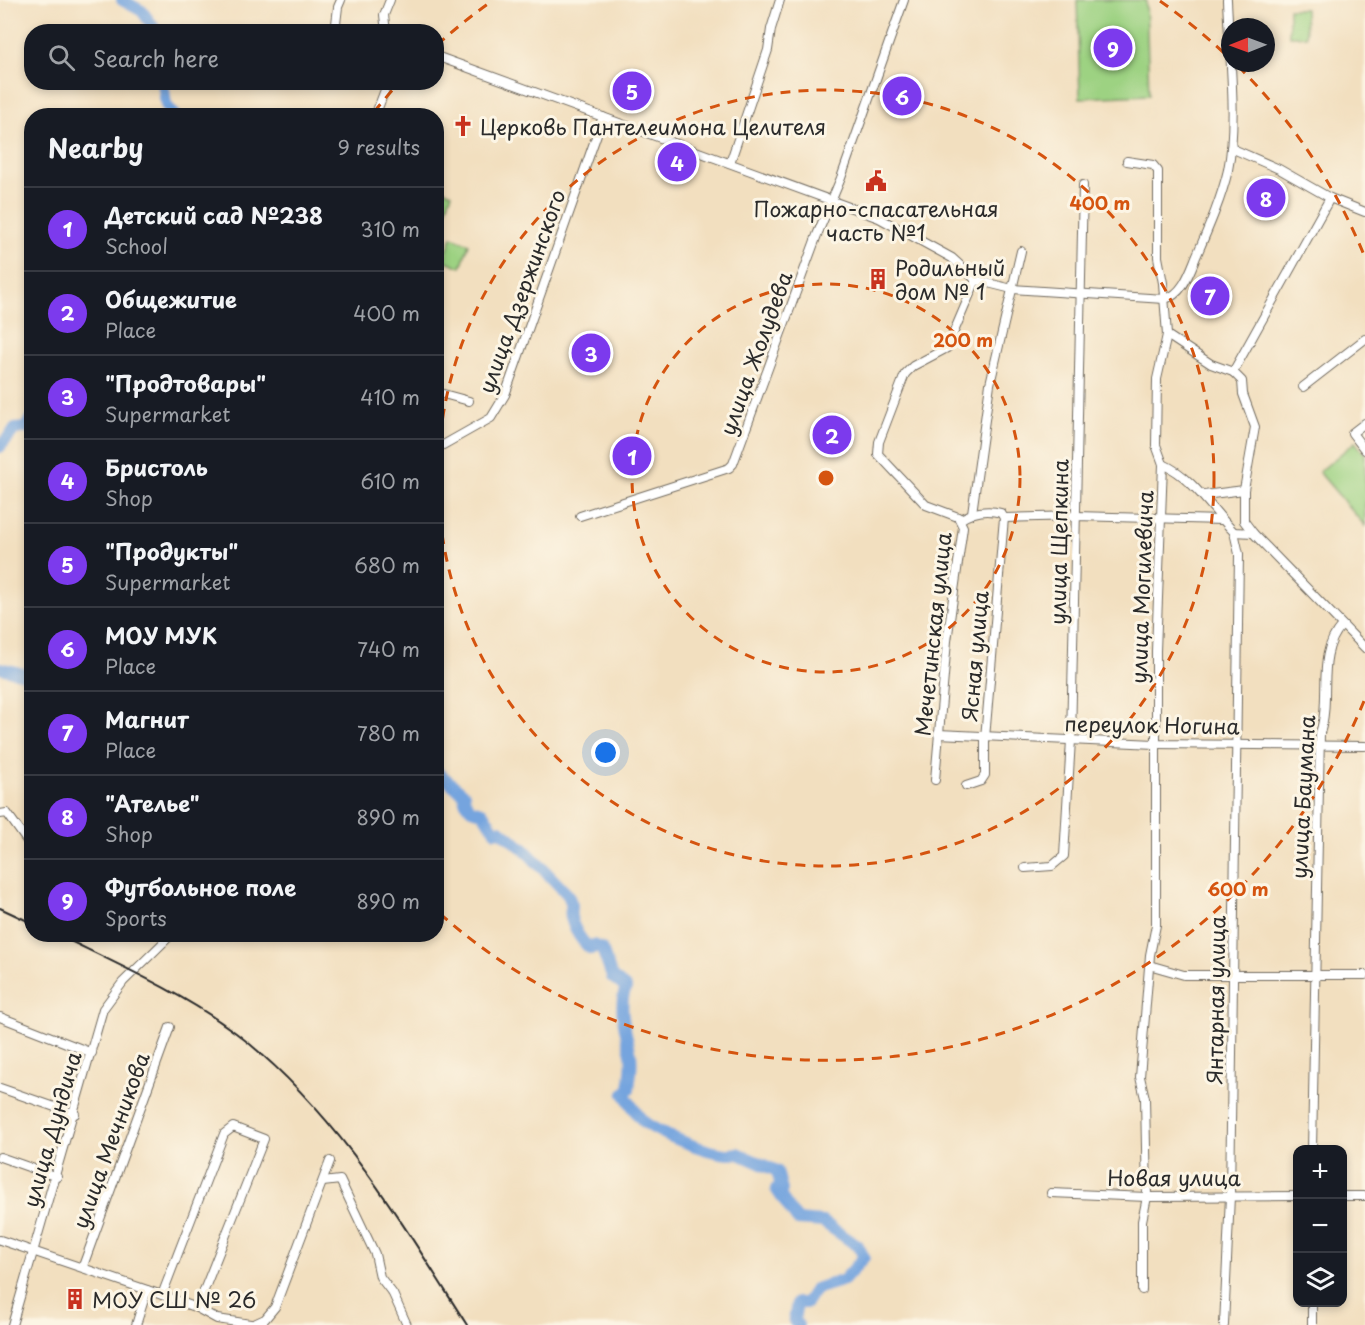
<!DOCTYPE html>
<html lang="en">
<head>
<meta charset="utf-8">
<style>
	:root { --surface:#171b24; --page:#242831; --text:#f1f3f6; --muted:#9ea1a6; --line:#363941; --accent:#7c3aed }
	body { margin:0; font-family:"Playpen Sans",sans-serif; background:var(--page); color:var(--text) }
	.controls { position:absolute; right:18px; bottom:18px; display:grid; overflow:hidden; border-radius:12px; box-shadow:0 3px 9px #0003 }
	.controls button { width:54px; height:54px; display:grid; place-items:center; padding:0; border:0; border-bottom:2px solid var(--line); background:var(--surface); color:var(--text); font:30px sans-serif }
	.compass { position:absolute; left:1221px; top:18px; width:54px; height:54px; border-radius:50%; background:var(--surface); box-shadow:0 3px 9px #0003; rotate:269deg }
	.you { position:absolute; left:606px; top:753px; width:21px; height:21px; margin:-15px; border:4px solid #fff; border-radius:50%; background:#1a73e8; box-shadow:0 0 0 9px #1a73e833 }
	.badge { display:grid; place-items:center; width:39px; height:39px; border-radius:50%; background:var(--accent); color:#fff; font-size:20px; font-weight:700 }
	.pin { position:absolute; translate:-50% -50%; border:3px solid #fff; box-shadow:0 2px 6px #0006 }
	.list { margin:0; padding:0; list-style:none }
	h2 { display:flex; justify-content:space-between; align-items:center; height:78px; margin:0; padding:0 24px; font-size:26px }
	h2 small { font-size:20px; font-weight:400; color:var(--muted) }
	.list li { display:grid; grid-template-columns:39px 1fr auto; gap:18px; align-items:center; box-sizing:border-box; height:84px; padding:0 24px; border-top:2px solid var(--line) }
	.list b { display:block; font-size:22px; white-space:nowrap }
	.list p { margin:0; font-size:20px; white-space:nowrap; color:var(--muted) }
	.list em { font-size:20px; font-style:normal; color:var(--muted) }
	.icon { flex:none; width:33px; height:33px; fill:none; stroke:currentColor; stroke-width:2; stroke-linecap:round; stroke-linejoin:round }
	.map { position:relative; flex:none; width:1365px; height:1325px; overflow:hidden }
	.search { position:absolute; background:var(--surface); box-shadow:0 3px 9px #0003; left:24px; top:24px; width:420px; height:66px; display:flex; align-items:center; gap:15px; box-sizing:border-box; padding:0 21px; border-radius:24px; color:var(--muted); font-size:22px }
	.panel { position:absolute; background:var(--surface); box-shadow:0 3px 9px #0003; left:24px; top:108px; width:420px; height:834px; border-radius:24px }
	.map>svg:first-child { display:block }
	.green { fill:#9dd282; stroke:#647e56; stroke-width:1.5 }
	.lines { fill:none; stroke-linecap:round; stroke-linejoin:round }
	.river { stroke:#74a4de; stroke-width:12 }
	.minor-casing { stroke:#716a5f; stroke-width:10 }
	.minor { stroke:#fff; stroke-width:8 }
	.rail { stroke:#2b2b2b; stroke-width:2 }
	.ring { fill:none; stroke:#d5540f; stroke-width:3; stroke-dasharray:10 8 }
	.labels { text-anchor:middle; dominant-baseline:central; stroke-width:6; stroke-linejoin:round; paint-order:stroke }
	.poi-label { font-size:21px; fill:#2b2b2b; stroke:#fcf5e5; text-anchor:start }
	.street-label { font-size:21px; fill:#2b2b2b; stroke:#fcf5e5 }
	.centre { fill:#d5540f; stroke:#fcf5e5; stroke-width:3 }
	.ring-label { font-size:18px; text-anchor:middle; font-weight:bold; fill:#d5540f; stroke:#fcf5e5; stroke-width:6; stroke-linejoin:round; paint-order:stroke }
</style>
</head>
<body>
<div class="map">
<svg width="1365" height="1325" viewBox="0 0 1365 1325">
	<rect width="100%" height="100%" fill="#fcf5e5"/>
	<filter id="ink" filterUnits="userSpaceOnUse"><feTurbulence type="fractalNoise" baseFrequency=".0167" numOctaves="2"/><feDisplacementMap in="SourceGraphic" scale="12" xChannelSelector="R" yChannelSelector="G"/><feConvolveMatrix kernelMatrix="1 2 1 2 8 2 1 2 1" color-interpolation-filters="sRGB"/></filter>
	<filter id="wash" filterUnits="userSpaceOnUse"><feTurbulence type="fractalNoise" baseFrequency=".008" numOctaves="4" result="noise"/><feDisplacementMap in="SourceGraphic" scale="24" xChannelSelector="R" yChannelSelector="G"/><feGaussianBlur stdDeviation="1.35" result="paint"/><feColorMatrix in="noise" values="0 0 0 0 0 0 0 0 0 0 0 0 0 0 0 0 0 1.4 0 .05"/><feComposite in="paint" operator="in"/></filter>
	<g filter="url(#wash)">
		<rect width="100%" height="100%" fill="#f2dfbf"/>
		<g class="green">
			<polygon points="1077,0 1146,0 1149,95 1080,98"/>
			<polygon points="1289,9 1305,9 1306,36 1289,36"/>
			<polygon points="437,187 452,193 437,235 436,187"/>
			<polygon points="452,237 469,244 461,267 444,260"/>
			<polygon points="1355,442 1365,454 1365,526 1319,472"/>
		</g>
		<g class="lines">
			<g class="river">
				<polyline points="122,0 142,11 157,32"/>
				<polyline points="163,82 166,105 175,116"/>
				<polyline points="0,447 15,429 25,428 32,419"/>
				<polyline points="0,668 24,674 32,671"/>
				<path d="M436 771 464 794 465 801 471 809 482 812 496 832 500 830 525 850 568 895 572 905C566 918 580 941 591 949L593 945 602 949 612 977 626 988C617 1007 627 1036 631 1054 633 1065 630 1078 629 1089L624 1094C630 1102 636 1114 643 1121 657 1133 719 1159 737 1153L777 1171 782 1190 776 1189 797 1220 823 1222 858 1246 864 1257 844 1280 815 1289 806 1303H797L794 1321 798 1325"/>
			</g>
		</g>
	</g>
	<g filter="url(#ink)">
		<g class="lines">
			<defs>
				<g id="minor">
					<polyline points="335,32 338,7 341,0"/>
					<polyline points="386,32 384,15 390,0"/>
					<path d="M436 56 879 218 952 258 976 280 1012 289 1164 299C1182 296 1190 272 1196 257 1208 229 1221 200 1228 170 1238 121 1229 51 1227 0"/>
					<polyline points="375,116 388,82"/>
					<polyline points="1231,148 1279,169 1330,198 1365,212"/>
					<polyline points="1127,161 1153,165 1158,171 1158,257 1163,283 1167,335 1157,379 1156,445 1163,464 1156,651 1156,925 1150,955 1140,1077 1145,1098 1147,1197 1142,1221 1142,1290"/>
					<polyline points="730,163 768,50 771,29 780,0"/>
					<polyline points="1167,335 1211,364 1233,372"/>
					<polyline points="1303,387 1365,339"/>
					<polyline points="436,392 469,401"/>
					<polyline points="1365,423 1352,433 1365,450"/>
					<polyline points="436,449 491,418 505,395 603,117"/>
					<path d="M1163 464C1194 478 1211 509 1234 532L1253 533 1365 648"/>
					<polyline points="1244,490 1244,521 1253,533"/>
					<polyline points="1204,495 1244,490 1255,427 1243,394 1242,381 1233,372 1330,198"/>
					<polyline points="972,513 990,384 1021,251"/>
					<polyline points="580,516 729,468 733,464 817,235 841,178 904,0"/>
					<path d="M960 520C972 512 987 509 1001 513L1004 518 1076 516 1222 520"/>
					<polyline points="938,734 1155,744 1365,746"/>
					<polyline points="935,780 947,641 963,527 958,517 926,505 878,454 879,442 905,374 913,366 947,348 976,280"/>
					<polyline points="966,786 981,781 985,775 985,738 1004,518"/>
					<polyline points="0,814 7,813 32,848"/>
					<polyline points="1025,868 1052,866 1064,856 1071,740 1083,185"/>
					<polyline points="1149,965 1184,975 1365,975"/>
					<polyline points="0,1017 92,1053"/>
					<polyline points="0,1088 75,1114"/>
					<path d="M1312 1150 1320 733C1332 697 1315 655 1342 625"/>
					<polyline points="0,1157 57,1177"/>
					<polyline points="323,1182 340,1180 375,1254 380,1277 393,1294 407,1325"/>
					<polyline points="1051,1193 1147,1197 1298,1196"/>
					<polyline points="1342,1196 1365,1196"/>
					<polyline points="0,1240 162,1295 197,1308 217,1319 257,1325"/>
					<polyline points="83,1266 170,1027"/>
					<polyline points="162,1295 224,1134 233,1127 264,1139 197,1308"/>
					<polyline points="1312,1302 1312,1325"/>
					<polyline points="12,1325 103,1009 123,982 172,934"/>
					<polyline points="136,1325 147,1290"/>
					<polyline points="252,1325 265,1319 275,1307 330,1161"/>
					<polyline points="1224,1325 1230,1196 1239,554 1234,532"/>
				</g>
			</defs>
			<use href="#minor" class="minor-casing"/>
			<use href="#minor" class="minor"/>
			<g class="rail">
				<polyline points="0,908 32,923"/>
				<path d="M56 934C117 964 181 992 236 1033 336 1110 400 1220 467 1325"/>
			</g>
		</g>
	</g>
	<g class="ring">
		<circle cx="826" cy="478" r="194"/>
		<circle cx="826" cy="478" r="388"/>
		<path d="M1364 701A582 582 0 0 1 437 911M374 112A582 582 0 0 1 397 85M437 45A582 582 0 0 1 492 1M1160 1A582 582 0 0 1 1227 56M1238 66A582 582 0 0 1 1364 255"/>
	</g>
	<defs>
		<symbol id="church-bare" viewBox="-9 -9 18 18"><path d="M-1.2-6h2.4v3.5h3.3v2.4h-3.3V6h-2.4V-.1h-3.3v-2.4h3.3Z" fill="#c8321e" stroke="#fcf5e5" stroke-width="2.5" paint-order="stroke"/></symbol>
		<symbol id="civic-bare" viewBox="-9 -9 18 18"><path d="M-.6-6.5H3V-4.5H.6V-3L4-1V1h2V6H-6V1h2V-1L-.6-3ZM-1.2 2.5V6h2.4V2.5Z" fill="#c8321e" stroke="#fcf5e5" stroke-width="2.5" paint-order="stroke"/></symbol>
		<symbol id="building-bare" viewBox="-9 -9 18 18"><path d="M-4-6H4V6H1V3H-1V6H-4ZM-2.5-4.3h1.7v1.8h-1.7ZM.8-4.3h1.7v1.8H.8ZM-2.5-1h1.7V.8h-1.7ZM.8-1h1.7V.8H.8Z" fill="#c8321e" stroke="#fcf5e5" stroke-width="2.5" paint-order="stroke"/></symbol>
	</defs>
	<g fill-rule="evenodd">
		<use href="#church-bare" x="448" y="111" width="30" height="30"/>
		<use href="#civic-bare" x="861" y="166" width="30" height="30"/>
		<use href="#building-bare" x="863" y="264" width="30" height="30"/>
		<use href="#building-bare" x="60" y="1284" width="30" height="30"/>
	</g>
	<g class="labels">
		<g class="poi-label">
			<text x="480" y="126">Церковь Пантелеимона Целителя</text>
			<text x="876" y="208" text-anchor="middle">Пожарно-спасательная<tspan x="876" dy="24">часть №1</tspan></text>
			<text x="895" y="267">Родильный<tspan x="895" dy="24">дом № 1</tspan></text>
			<text x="92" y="1299">МОУ СШ № 26</text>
		</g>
		<g class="street-label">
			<text transform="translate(521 291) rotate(-70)">улица Дзержинского</text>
			<text transform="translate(755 353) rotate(-70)">улица Жолудева</text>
			<text transform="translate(1058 542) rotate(-89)">улица Щепкина</text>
			<text transform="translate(1141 587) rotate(-88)">улица Могилевича</text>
			<text transform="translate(932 634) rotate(-84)">Мечетинская улица</text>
			<text transform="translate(974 656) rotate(-85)">Ясная улица</text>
			<text transform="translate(1152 724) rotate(1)">переулок Ногина</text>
			<text transform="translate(1302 797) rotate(-87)">улица Баумана</text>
			<text transform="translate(1215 1000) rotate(-89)">Янтарная улица</text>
			<text transform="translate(51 1129) rotate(-74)">улица Дундича</text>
			<text transform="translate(110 1140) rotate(-70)">улица Мечникова</text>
			<text x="1174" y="1177">Новая улица</text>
		</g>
	</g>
	<circle cx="826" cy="478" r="9" class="centre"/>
	<g class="ring-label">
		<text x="1100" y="210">400 m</text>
		<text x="963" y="347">200 m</text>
		<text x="1238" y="896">600 m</text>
	</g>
</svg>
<div class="controls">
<button>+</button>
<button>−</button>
<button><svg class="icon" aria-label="layers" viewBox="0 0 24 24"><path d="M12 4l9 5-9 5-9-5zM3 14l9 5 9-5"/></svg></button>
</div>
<svg class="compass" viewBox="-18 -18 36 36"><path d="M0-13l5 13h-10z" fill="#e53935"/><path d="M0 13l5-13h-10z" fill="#9ea1a6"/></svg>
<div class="you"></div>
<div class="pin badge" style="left:632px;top:456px">1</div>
<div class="pin badge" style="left:832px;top:435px">2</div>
<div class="pin badge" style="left:591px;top:353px">3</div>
<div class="pin badge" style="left:677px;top:162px">4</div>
<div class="pin badge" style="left:632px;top:91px">5</div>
<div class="pin badge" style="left:902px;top:96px">6</div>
<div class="pin badge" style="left:1210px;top:296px">7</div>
<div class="pin badge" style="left:1266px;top:198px">8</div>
<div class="pin badge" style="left:1113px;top:48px">9</div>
<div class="search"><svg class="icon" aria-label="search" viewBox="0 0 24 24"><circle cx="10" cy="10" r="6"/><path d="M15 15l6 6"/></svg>Search here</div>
<section class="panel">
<h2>Nearby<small>9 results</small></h2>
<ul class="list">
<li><span class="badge">1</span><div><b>Детский сад №238</b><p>School</p></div><em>310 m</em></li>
<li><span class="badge">2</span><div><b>Общежитие</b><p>Place</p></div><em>400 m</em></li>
<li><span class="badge">3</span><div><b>&quot;Продтовары&quot;</b><p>Supermarket</p></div><em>410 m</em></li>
<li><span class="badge">4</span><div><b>Бристоль</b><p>Shop</p></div><em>610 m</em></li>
<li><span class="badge">5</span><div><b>&quot;Продукты&quot;</b><p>Supermarket</p></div><em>680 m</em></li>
<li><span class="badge">6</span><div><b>МОУ МУК</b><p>Place</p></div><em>740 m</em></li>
<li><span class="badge">7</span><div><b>Магнит</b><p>Place</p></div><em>780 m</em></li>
<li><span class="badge">8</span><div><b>&quot;Ателье&quot;</b><p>Shop</p></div><em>890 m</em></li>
<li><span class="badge">9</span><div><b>Футбольное поле</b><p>Sports</p></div><em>890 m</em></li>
</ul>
</section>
</div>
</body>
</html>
